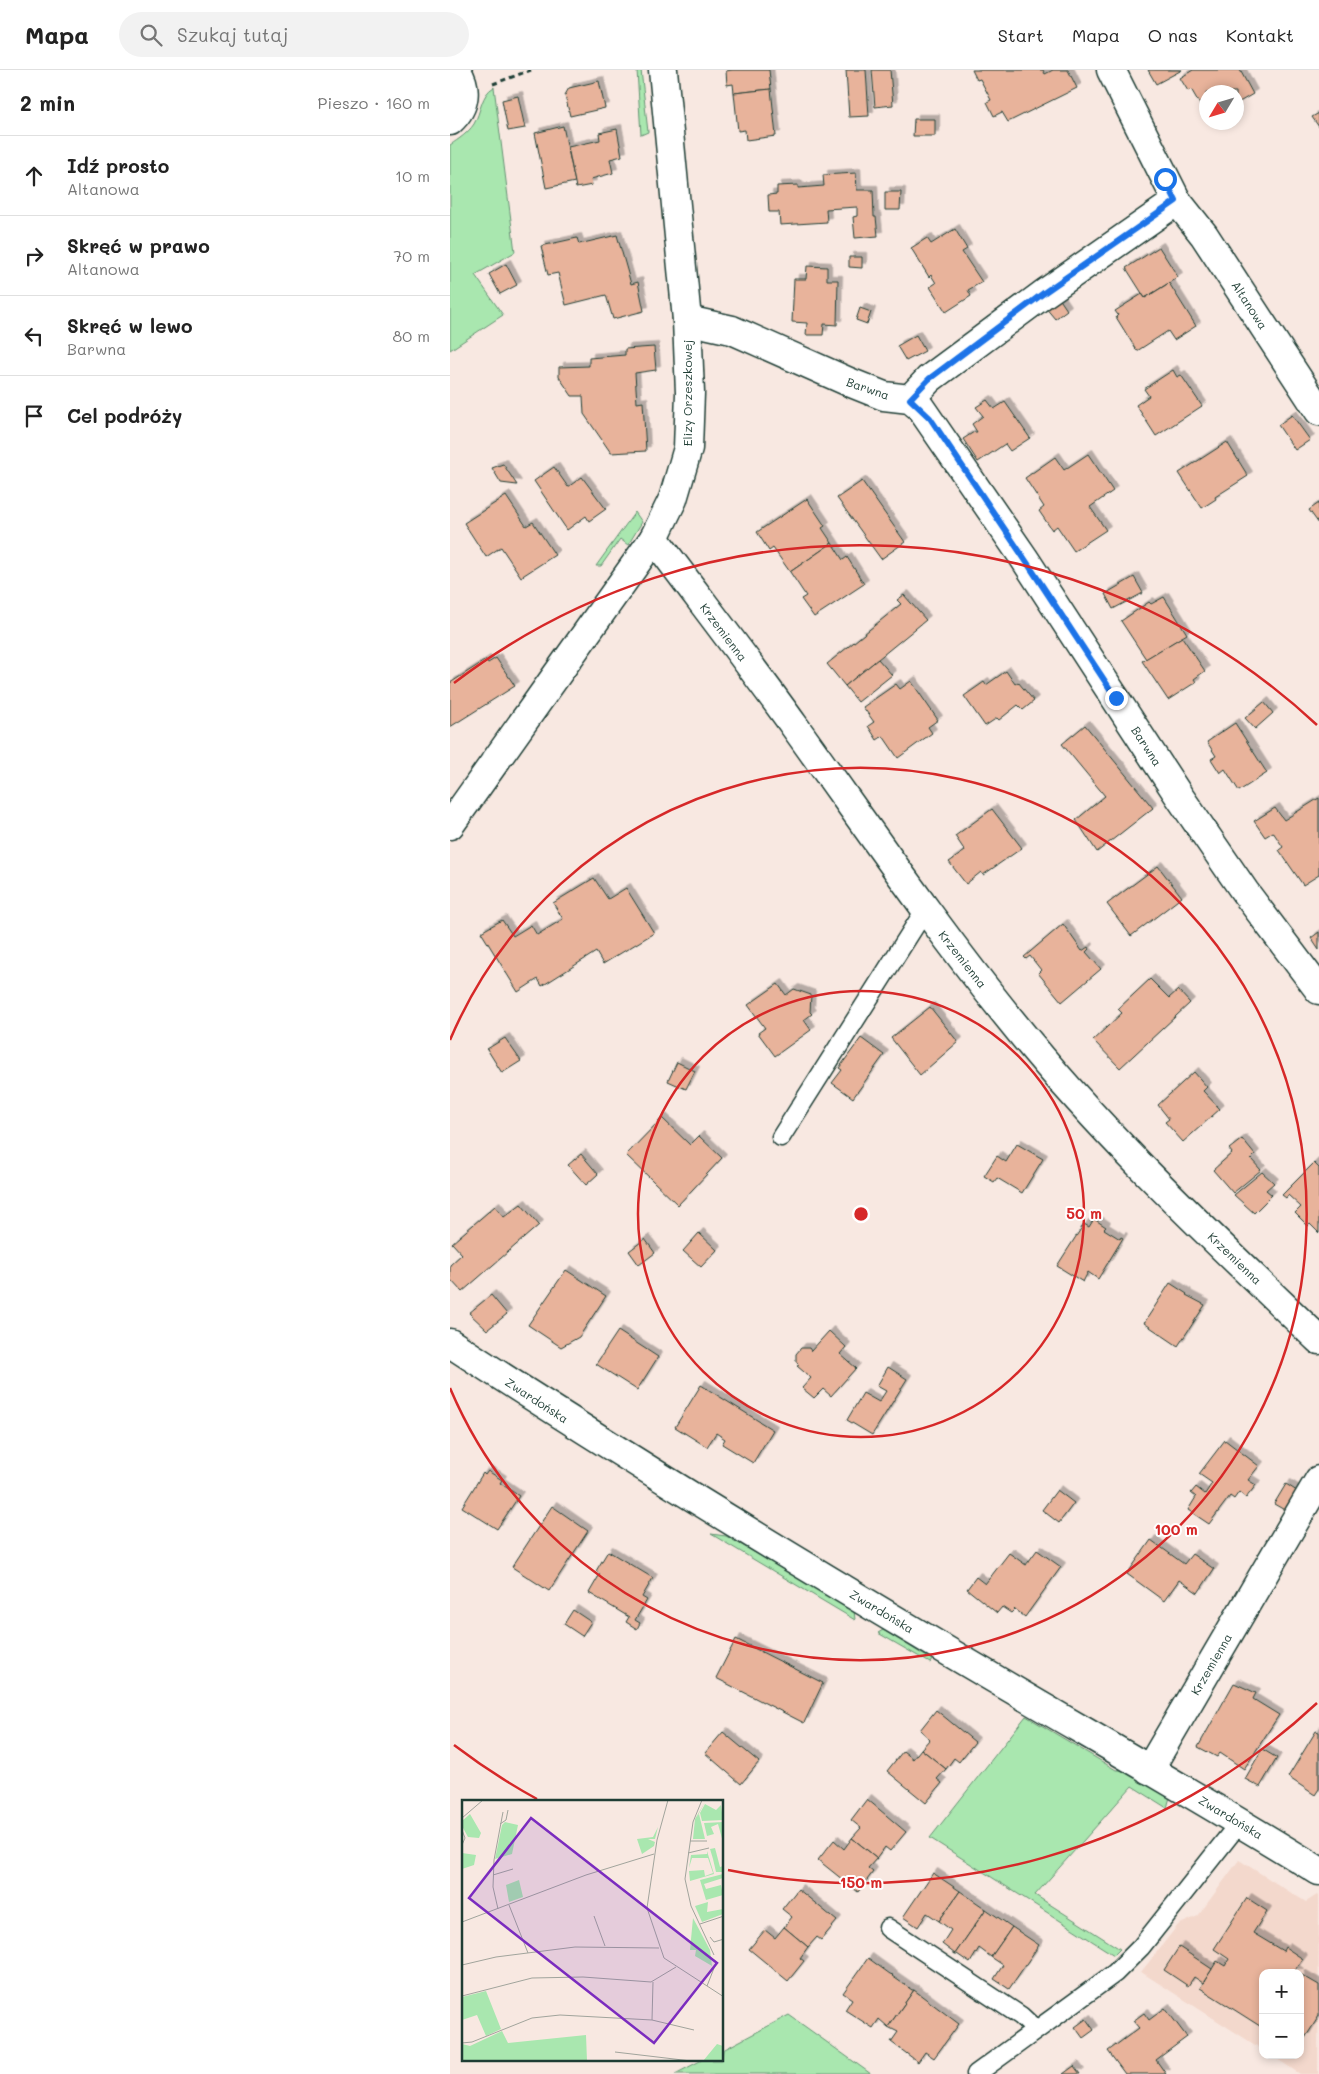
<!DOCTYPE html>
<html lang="pl">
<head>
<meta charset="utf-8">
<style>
	:root { --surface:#fff; --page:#f2f2f2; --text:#222; --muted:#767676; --line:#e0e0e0 }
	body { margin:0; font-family:Mali,sans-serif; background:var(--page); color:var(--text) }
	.controls { position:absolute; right:15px; bottom:15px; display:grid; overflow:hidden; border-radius:10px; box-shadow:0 2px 8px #0003 }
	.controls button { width:45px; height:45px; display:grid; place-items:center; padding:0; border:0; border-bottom:1px solid var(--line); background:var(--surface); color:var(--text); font:25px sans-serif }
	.compass { position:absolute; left:749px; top:15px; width:45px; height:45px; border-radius:50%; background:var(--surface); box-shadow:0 2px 8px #0003; rotate:232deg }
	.stop { position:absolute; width:15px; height:15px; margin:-11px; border:4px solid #1a73e8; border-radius:50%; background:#fff }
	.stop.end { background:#1a73e8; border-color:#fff; box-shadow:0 1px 5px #0008 }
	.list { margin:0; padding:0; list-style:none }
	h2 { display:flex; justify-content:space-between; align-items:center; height:65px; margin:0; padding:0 20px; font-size:21px }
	h2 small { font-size:16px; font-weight:400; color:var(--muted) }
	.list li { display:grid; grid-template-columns:32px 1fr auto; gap:15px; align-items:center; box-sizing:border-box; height:80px; padding:0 20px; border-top:1px solid var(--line) }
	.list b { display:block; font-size:19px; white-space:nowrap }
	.list p { margin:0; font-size:16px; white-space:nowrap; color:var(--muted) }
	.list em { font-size:16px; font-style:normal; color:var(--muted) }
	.icon { flex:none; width:28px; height:28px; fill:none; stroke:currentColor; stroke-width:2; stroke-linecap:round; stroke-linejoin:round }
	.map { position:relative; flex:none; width:869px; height:2004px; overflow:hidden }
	header { display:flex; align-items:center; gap:30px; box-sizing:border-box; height:70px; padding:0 25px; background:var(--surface); border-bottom:1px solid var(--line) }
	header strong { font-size:24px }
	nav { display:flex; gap:28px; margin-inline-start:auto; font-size:18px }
	.search { width:350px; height:45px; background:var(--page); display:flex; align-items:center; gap:12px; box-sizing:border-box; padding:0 18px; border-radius:28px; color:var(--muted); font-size:19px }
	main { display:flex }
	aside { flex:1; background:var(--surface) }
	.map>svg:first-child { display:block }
	.built { fill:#f3d8cc }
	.green { fill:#a9e7af; stroke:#649272 }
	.building { fill:#e8b39b; stroke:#1f3d34; filter:url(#shadow) }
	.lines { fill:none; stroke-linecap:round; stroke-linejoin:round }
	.service-casing { stroke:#1f3d34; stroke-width:21 }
	.minor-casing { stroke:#1f3d34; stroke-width:31 }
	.path { stroke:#1f3d34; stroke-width:3; stroke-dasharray:5 4; stroke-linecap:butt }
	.service { stroke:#fff; stroke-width:18 }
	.minor { stroke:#fff; stroke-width:28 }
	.route { stroke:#1a73e8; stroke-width:6 }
	.ring { fill:none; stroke:#d62828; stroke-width:2.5 }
	.labels { text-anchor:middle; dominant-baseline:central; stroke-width:4; stroke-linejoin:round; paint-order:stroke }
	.street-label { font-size:12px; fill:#1f3d34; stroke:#fff }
	.inset-road { fill:none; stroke:#a1a49c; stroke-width:1 }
	.view { fill:#7b2cbf; fill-opacity:0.15; stroke:#7b2cbf; stroke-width:2.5 }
	.inset-edge { fill:none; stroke:#1f3d34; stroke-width:2.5 }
	.centre { fill:#d62828; stroke:#fff; stroke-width:2.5 }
	.ring-label { font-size:15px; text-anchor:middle; font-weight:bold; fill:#d62828; stroke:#fff; stroke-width:4; stroke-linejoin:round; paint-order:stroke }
</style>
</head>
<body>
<header>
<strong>Mapa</strong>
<div class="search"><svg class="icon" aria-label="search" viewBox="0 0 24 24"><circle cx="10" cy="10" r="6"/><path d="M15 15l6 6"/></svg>Szukaj tutaj</div>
<nav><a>Start</a><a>Mapa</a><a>O nas</a><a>Kontakt</a></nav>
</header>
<main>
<aside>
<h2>2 min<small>Pieszo · 160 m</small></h2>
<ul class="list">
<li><svg class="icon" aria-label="ahead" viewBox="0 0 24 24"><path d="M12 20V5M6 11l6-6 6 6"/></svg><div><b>Idź prosto</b><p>Altanowa</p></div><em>10 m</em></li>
<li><svg class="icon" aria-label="right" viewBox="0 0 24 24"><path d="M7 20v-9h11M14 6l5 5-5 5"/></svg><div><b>Skręć w prawo</b><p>Altanowa</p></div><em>70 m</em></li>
<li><svg class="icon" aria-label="left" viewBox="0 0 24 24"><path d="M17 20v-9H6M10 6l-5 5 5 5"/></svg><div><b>Skręć w lewo</b><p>Barwna</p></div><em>80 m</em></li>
<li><svg class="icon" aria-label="arrive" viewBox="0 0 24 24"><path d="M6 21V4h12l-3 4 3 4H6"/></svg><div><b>Cel podróży</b></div></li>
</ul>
</aside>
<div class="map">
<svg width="869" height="2004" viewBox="0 0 869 2004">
	<defs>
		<filter id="shadow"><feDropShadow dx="4.5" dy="-4.5" stdDeviation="0" flood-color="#0004"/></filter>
	</defs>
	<rect width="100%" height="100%" fill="#f8e8e1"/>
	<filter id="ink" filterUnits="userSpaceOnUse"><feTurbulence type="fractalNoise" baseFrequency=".02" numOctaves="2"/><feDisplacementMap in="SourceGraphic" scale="10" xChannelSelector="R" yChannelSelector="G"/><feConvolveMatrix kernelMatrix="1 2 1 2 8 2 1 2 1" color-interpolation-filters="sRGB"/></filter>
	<g filter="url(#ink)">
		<polygon class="built" points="789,1790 856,1832 867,1825 869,1826 868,2004 850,2004 821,1985 850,1985 850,1903 813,1903 813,1980 691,1902 728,1855 748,1846"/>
		<g class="green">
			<polygon points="187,0 191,0 198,62 191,65"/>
			<path d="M44 17 65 182 25 205 53 245 0 280V75C9 69 18 63 24 54 31 42 31 24 44 17Z"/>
			<polygon points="185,442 192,452 178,475 170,469 151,496 146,496"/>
			<polygon points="261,1464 276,1466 404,1540 405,1550"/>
			<polygon points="433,1560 482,1590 480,1593 428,1563"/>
			<polygon points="576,1646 666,1700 679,1700 720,1727 717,1738 682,1716 585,1825 670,1879 664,1885 480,1768"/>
			<polygon points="339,1945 421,2004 225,2004 252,1990 272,1990 273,1980"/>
		</g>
		<g class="building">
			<polygon points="282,0 319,0 321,19 284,23 283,14 277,15 276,1"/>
			<polygon points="396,0 416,0 419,46 399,47"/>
			<polygon points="422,0 440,0 443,35 425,37"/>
			<polygon points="522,0 593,0 595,4 603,0 618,0 627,18 558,52 552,42 544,46 537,32 541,30 530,9 527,10"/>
			<polygon points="698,0 732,0 706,14"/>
			<polygon points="743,0 790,0 803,24 786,34 786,22 756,22 756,45 741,19 738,21 730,8"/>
			<polygon points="149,11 155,38 120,46 115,25 119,18"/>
			<polygon points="321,19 326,66 296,70 295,60 288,61 284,23"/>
			<polygon points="68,26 75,58 58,61 52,30"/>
			<polygon points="869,43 869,57 862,47"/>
			<polygon points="464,49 485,49 485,66 463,66"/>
			<polygon points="113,56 125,112 96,118 85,63"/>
			<polygon points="167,59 172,86 160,89 163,103 141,109 142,115 126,118 118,77 150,70 149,63"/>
			<polygon points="406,103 407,120 423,120 424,147 426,147 428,166 405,168 403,147 407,146 407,137 376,139 377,152 330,155 329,142 319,142 318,125 327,124 327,116 348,115 348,118 374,116 373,105"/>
			<polygon points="435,122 451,122 450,140 435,140"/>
			<polygon points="505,159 517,179 512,182 532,212 518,220 521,226 496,242 480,217 486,213 481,205 479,207 461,178 477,168 481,174"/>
			<polygon points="167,165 181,214 188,212 194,241 163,249 156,225 116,235 108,203 98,205 91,176 127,168 129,174"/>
			<polygon points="709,177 728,207 695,228 676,198"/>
			<polygon points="399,187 412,187 412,198 399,197"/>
			<polygon points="56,194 67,215 50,224 39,204"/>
			<polygon points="357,196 377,197 377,210 388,210 387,255 374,254 373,265 356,265 357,253 342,252 344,209 356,209"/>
			<polygon points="719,213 746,256 724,270 718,261 687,281 666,247 668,245 665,241 692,224 695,228"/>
			<polygon points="609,228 617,240 605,249 595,237"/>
			<polygon points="410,238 421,242 417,254 406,250"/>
			<polygon points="466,265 475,281 456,291 447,276"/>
			<polygon points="204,277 206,300 185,303 187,333 193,332 196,381 161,383 134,344 133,326 122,326 109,307 109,297 139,296 139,288 175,285 175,279"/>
			<polygon points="723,300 727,307 731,305 752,336 706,366 686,335 699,326 694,319"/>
			<polygon points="537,330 544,339 555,332 580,368 560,381 555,374 528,392 513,369 524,362 527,362 522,354 533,346 526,337"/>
			<polygon points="842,345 860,370 845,380 828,355"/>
			<polygon points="777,372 798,406 765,427 766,429 752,438 729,403"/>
			<polygon points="638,384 663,421 640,437 656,460 624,481 607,456 602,460 589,441 594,437 575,408 605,387 614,400"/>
			<polygon points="53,394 67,415 51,413 42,398"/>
			<polygon points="104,397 118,417 132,407 156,439 139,451 136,446 117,460 84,411"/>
			<polygon points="412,411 455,472 431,489 387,428"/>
			<polygon points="56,426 76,456 83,452 105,485 71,507 51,477 36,487 14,453"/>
			<polygon points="357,429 375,456 372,458 382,473 340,502 323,478 319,481 307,462"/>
			<polygon points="869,433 869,454 859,440"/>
			<polygon points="382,473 393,490 397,487 414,514 364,547 351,529 356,526 340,502"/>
			<polygon points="684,507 693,523 663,539 655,524"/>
			<polygon points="454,525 476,550 395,616 377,594 451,534 447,530"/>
			<polygon points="714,527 737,564 696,589 671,551 699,532 701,534"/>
			<polygon points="732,567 755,601 744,609 746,612 718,630 692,591"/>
			<polygon points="46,588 65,616 0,657 0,613 36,590 38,593"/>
			<polygon points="428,589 442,605 408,632 395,616"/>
			<polygon points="556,601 565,614 568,612 584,631 573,640 568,635 549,650 547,648 535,656 514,626 534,612 536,615"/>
			<polygon points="461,611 488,650 478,657 482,663 448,688 433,666 427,670 418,656 424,652 413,637 446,614 450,619"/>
			<polygon points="814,632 823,643 805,659 795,648"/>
			<polygon points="785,653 817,703 789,721 775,699 770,703 761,689 766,686 757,672"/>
			<polygon points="635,655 703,738 647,782 626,750 655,726 612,674"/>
			<polygon points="869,728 869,805 853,815 829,780 833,777 823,762 815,767 804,751 825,738 834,750"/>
			<polygon points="542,739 572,778 533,805 531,802 516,814 499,792 515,781 505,766"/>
			<polygon points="708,796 732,827 681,866 657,834"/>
			<polygon points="144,808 158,829 176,818 204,863 153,894 146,882 92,916 88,909 68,922 31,862 52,850 63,866 81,855 87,865 113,849 103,833"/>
			<polygon points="613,854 632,881 638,877 639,879 636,882 651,899 612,932 588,903 591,900 580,886 576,889 574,887"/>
			<polygon points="869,862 869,880 861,868"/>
			<polygon points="700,909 719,928 728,920 740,933 670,998 643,970 672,943 668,939"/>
			<polygon points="328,914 336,925 344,919 361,925 360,942 362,944 354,950 361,960 325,986 308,963 315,958 298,935"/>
			<polygon points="480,937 508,972 470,1005 441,968"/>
			<polygon points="55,968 71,991 52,1003 37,979"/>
			<polygon points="411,968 434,985 403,1028 382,1013 392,1000 389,998"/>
			<polygon points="227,992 245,1001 236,1019 218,1011"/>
			<polygon points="744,1002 757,1017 753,1021 770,1039 733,1072 715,1052 719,1049 708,1035"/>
			<polygon points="212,1048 240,1075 249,1066 272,1088 228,1135 176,1085"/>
			<polygon points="792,1069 805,1085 801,1089 811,1100 783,1123 763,1100 782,1083 779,1079"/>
			<polygon points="567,1074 593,1089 572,1123 547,1108 544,1112 534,1106 547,1086 556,1092"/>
			<polygon points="131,1084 148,1104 136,1115 118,1095"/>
			<polygon points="864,1093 869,1098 869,1163 860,1154 858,1156 845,1143 851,1137 838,1125 836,1128 832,1125"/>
			<polygon points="812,1102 824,1113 816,1120 822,1125 804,1143 784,1125"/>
			<polygon points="71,1134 89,1155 12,1222 0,1209 0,1195 12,1184 2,1173 45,1136 54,1147"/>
			<polygon points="644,1149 656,1157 654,1159 670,1169 671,1167 673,1168 648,1209 638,1202 633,1212 607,1196 634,1154 639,1157"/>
			<polygon points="249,1163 267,1180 251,1197 233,1181"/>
			<polygon points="195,1169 205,1183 189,1195 179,1181"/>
			<polygon points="116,1200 156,1226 129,1267 111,1277 78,1255"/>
			<polygon points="720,1213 737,1224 736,1225 755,1235 728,1276 694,1253"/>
			<polygon points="41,1225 57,1244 37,1260 19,1243"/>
			<polygon points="168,1261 208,1287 187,1320 146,1294"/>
			<polygon points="379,1261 396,1277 390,1284 406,1298 381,1326 373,1319 364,1328 352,1318 361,1308 347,1296 349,1295 346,1292 346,1284 351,1278 359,1278 361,1281"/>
			<polygon points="438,1297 457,1309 422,1365 397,1350 413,1323 429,1332 436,1321 427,1316"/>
			<polygon points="251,1315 323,1360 303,1393 272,1374 275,1369 266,1363 257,1377 225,1357"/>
			<polygon points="775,1370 809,1396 798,1410 806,1415 796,1428 789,1422 784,1429 780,1426 759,1454 738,1440 746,1427 741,1423 746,1417 755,1424 762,1413 749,1404"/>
			<polygon points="38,1401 52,1410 50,1413 69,1426 47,1459 12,1437 33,1403 35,1405"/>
			<polygon points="836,1414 850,1423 838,1442 824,1434"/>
			<polygon points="607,1420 624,1433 609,1453 592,1440"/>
			<polygon points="102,1436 138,1461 99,1521 62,1497"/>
			<polygon points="701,1470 734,1494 742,1484 764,1499 748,1523 729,1510 714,1531 677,1504"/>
			<polygon points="587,1480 611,1497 575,1547 565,1539 561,1543 552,1537 547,1543 517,1519 526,1507 535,1514 559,1483 576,1495"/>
			<polygon points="158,1481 203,1508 192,1527 197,1530 185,1550 190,1553 187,1559 176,1552 179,1547 139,1523 150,1504 146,1501"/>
			<polygon points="123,1540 141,1552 132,1566 114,1554"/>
			<polygon points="286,1569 373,1613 354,1653 266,1608"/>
			<polygon points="784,1613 806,1623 803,1629 829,1645 794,1699 770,1683 767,1687 748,1677"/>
			<polygon points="486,1640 525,1672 509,1692 504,1688 496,1699 471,1679 480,1669 470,1660"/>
			<polygon points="866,1661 869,1662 869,1719 865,1725 838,1707"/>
			<polygon points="273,1662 309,1692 291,1714 255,1683"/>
			<polygon points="471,1679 496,1699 487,1709 492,1713 476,1733 437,1701 453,1681 463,1689"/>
			<polygon points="812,1679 827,1688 810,1717 795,1709"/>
			<polygon points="417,1729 456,1762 440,1781 435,1777 427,1788 402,1768 411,1758 401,1750"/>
			<polygon points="402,1768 427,1788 418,1798 423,1802 408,1822 368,1790 384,1770 394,1779"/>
			<polygon points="483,1803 510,1821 489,1851 477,1843 468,1857 453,1847"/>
			<polygon points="348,1819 387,1851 371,1870 367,1867 358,1877 334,1857 342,1847 332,1839"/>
			<polygon points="510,1821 536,1839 505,1884 492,1874 501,1860 489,1851"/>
			<polygon points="797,1828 817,1841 803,1863 833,1881 835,1877 853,1889 845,1900 849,1903 813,1903 813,1958 750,1918 767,1891 775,1896 779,1889 764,1879"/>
			<polygon points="536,1839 562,1857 541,1887 529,1878 520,1893 507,1884 505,1884"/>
			<polygon points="334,1857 358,1877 350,1888 354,1891 338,1911 299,1879 315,1860 325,1868"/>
			<polygon points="562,1857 589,1875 559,1919 544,1909 553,1895 541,1887"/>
			<polygon points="729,1877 762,1899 753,1913 744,1907 738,1916 714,1900"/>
			<polygon points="418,1888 440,1904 443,1905 442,1906 462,1920 464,1920 438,1957 429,1949 423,1958 395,1940 402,1929 393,1923"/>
			<polygon points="850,1904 869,1915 869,1946 855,1968 850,1965"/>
			<polygon points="464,1920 509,1954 484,1988 475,1982 468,1992 441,1972 448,1962 438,1957"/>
			<polygon points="715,1938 737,1967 706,1990 716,2004 675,2004 658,1981 689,1958 683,1951 694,1943 699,1950"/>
			<polygon points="636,1949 644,1960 633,1968 625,1957"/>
			<polygon points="624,1996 630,2004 613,2004"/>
		</g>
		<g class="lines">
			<defs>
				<g id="service">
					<polyline points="331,1067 475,840"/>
					<polyline points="438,1858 571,1946 586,1960"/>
					<polyline points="526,2004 665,1903 691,1877 790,1752"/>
				</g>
				<g id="minor">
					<polyline points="661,0 727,131 754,165 869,341"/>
					<path d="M0 51C16 37 18 17 6 0"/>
					<polyline points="237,250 282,260 399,312 434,326 460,329 470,337 574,488 729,726 795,822 869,920"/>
					<polyline points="460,329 479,309 595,223 727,131"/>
					<path d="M204 468C251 531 299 593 345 657 417 757 486 858 563 953 655 1068 763 1168 869 1270"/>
					<polyline points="0,755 204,468 223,429 238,378 240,323 237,250 213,0"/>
					<path d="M0 1273C154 1374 311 1470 469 1564 602 1644 737 1719 869 1801"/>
					<polyline points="699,1700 869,1410"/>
				</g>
			</defs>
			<use href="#service" class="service-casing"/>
			<use href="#minor" class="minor-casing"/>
			<polyline class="path" points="43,14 81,0"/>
			<use href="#service" class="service"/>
			<use href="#minor" class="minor"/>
		</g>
	</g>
	<g class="lines" filter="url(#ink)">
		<polyline class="route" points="666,628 574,488 480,348 460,329 479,309 595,222 726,131 715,109"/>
	</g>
	<g class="ring">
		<circle cx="411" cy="1144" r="223"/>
		<path d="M0 970A446 446 0 1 1 0 1318"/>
		<path d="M867 1633A669 669 0 0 1 278 1800M87 1729A669 669 0 0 1 4 1675M4 613A669 669 0 0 1 867 655"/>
	</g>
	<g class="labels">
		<g class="street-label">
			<text transform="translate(800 235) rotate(57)">Altanowa</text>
			<text transform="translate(418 318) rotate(19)">Barwna</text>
			<text transform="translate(237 323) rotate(-90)">Elizy Orzeszkowej</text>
			<text transform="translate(274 562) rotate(53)">Krzemienna</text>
			<text transform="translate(697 676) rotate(57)">Barwna</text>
			<text transform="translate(513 889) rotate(52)">Krzemienna</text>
			<text transform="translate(785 1188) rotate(44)">Krzemienna</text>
			<text transform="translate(87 1330) rotate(33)">Zwardońska</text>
			<text transform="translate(432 1541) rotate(31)">Zwardońska</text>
			<text transform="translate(761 1594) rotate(-60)">Krzemienna</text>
			<text transform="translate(781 1747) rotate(31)">Zwardońska</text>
		</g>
	</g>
	<g transform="translate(12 1730)">
		<rect width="261" height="261" fill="#f8e8e1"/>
		<path d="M243 2 235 17 237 14 243 39H231L233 19ZM243 4 254 10 259 5 261 20 240 21 238 13ZM8 14 19 33 17 38 6 37 0 26V21ZM43 22 56 25 50 54 33 59 40 25ZM262 22 261 42 256 24 249 27 252 34 245 36 242 23ZM196 27 193 39H186L193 42 192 46 180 54 175 39 191 37ZM253 48 258 67 261 66V72H254L251 59 254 58 251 59 248 49ZM245 51 252 74 228 81 227 71 242 70 243 76 251 73 246 58H230L227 68 229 55 245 54ZM0 53 14 55 12 65 0 69ZM261 74V78L242 84 244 89 259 85 261 95 244 100 238 80ZM57 80 61 97 47 102 44 85 33 89ZM246 102 245 112 261 109V114L240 122 233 106ZM231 118 248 150 250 166 233 156 234 150H228ZM24 191 39 229 24 236 15 215 0 220V197ZM40 231 46 243 124 235 125 261H0V244L8 246ZM255 244 261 246V261H241Z" fill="#a9e7af"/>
		<path class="inset-road" d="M206 0 195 40 185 108 202 158 262 197M240 0 231 22 223 79 229 106 252 155M0 18 21 0M38 24 44 20 46 10M0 30 3 38 0 45M228 41H245M226 53 247 48M31 75 51 69M47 105 66 153M36 109 31 87 32 60 41 12M132 116 143 146M0 122 124 75 192 54M238 124 262 116M248 137 252 142 262 139M0 165 34 157 113 147 197 148M245 186 254 163M0 196 70 178 121 177 189 182 214 167M190 220 191 182M0 243 10 242 70 218 98 215 190 220 232 230M153 252 229 261"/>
		<path class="view" d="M69 18 255 163 192 243 7 98Z"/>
		<rect width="261" height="261" class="inset-edge"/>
	</g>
	<circle cx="411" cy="1144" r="8" class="centre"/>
	<g class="ring-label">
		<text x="634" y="1149">50 m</text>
		<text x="726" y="1465">100 m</text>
		<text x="411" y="1818">150 m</text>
	</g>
</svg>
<div class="controls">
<button>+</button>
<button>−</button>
</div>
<svg class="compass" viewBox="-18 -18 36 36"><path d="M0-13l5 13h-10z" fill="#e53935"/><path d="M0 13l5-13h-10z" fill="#767676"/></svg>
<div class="stop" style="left:715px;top:109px"></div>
<div class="stop end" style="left:666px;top:628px"></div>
</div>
</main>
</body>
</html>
